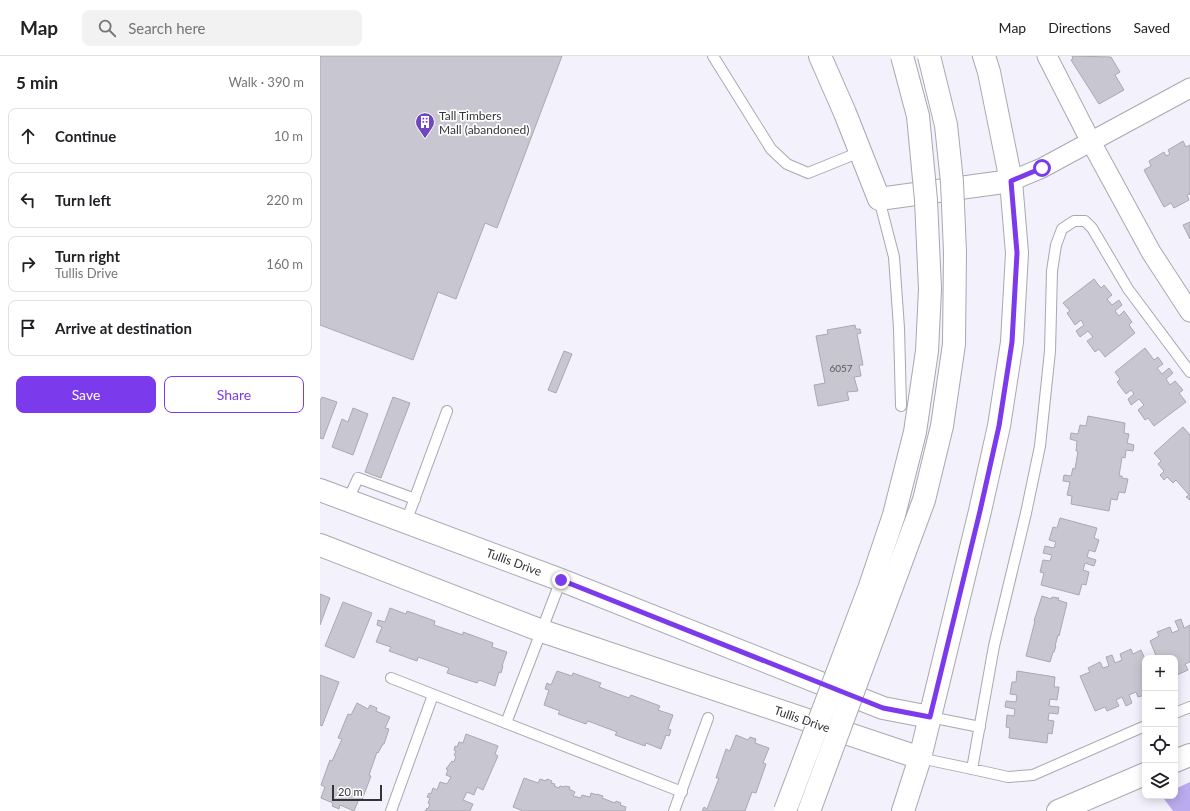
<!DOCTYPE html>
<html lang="en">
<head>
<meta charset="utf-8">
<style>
	:root { --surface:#fff; --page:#f2f2f2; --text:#202124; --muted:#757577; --line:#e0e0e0; --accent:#7c3aed }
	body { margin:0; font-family:Lato,sans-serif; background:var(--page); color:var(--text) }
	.controls { position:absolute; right:12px; bottom:12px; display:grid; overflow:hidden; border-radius:8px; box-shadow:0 2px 10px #0003 }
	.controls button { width:36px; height:36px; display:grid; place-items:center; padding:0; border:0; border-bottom:1px solid var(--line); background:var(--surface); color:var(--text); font:20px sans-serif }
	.scale { position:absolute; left:12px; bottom:10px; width:50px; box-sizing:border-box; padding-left:4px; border:2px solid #343337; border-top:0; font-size:11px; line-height:14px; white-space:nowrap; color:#343337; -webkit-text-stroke:3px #fff; paint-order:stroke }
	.stop { position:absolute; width:12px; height:12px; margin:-9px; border:3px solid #7c3aed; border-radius:50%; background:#fff }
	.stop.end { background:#7c3aed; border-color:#fff; box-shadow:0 1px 4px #0008 }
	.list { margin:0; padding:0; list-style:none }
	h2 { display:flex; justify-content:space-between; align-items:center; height:52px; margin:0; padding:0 16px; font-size:17px }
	h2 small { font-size:13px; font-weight:400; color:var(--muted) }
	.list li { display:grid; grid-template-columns:26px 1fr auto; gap:12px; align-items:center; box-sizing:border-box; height:56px; margin:0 8px 8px; padding:0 8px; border:1px solid var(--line); border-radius:8px }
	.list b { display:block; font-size:15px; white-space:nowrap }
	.list p { margin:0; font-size:13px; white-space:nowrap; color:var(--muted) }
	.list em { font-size:13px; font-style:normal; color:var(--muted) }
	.actions { display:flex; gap:8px; padding:12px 16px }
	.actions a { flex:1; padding:9px 0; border:1px solid var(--accent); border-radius:8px; text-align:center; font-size:14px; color:var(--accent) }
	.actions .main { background:var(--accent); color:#fff }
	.icon { flex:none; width:22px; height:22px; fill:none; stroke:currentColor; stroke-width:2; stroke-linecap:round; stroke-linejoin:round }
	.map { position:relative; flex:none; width:870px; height:755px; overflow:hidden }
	header { display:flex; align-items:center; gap:24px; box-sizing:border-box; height:56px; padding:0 20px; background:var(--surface); border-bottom:1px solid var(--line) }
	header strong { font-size:19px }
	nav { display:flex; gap:22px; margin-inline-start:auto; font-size:14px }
	.search { width:280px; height:36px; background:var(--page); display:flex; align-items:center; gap:10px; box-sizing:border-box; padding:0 14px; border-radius:8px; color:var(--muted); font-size:15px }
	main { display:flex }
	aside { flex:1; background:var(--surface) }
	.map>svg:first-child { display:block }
	.forest { fill:#baaaee }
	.building { fill:#c8c6d0; stroke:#aaa8b2 }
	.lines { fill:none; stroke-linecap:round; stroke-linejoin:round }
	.service-casing { stroke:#a9a7b0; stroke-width:12 }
	.minor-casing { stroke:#a9a7b0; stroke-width:21 }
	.tertiary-casing { stroke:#a9a7b0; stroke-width:24 }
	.service { stroke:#fff; stroke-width:10 }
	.minor { stroke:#fff; stroke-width:19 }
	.tertiary { stroke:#fff; stroke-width:22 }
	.secondary-bridge-casing { stroke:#a9a7b0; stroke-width:24; stroke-linecap:butt }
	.secondary-bridge { stroke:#fff; stroke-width:22 }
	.route { stroke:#7c3aed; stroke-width:5 }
	.labels { text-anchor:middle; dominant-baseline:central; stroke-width:3.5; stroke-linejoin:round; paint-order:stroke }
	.number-label { font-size:10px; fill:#59585d }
	.poi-label { font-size:12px; fill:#343337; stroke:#fff; text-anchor:start }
	.street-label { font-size:12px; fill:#343337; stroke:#fff }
</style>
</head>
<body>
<header>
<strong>Map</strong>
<div class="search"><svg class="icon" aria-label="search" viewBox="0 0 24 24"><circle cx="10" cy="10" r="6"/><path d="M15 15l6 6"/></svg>Search here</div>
<nav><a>Map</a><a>Directions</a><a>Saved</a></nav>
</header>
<main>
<aside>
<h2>5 min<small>Walk · 390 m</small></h2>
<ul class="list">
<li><svg class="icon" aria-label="ahead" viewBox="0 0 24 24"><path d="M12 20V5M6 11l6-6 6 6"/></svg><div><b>Continue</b></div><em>10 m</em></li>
<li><svg class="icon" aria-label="left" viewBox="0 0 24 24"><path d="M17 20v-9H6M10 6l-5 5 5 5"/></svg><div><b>Turn left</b></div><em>220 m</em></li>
<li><svg class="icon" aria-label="right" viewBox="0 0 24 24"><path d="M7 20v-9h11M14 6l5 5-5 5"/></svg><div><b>Turn right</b><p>Tullis Drive</p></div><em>160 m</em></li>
<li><svg class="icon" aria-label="arrive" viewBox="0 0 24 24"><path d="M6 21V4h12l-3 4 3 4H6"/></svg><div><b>Arrive at destination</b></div></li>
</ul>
<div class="actions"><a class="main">Save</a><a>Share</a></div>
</aside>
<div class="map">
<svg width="870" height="755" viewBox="0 0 870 755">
	<rect width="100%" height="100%" fill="#f3f1fb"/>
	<polygon class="forest" points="870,726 870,755 853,755 842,740 855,740 855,733"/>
	<g class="building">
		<polygon points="0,0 242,0 177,172 165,167 136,243 118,236 93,304 0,269"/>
		<polygon points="752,0 791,1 800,16 795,19 804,34 779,48 751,4 753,3"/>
		<polygon points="863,85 866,91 870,89 870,138 867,139 869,144 854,152 851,147 844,151 824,114 831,110 829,105 844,96 846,100 850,98 848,94"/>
		<polygon points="870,166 870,183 863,169"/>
		<polygon points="774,223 781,232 784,229 792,239 787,243 792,249 799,244 802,249 795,255 799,260 804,255 812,266 809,269 815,277 785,301 779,293 775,296 767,285 773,281 768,275 760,281 756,275 764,269 761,264 755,269 747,257 750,255 743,247"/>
		<polygon points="535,269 536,273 540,273 541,277 537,278 543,309 539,309 541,320 534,321 538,335 527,336 529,344 498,350 494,329 505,327 496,280 508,278 507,274"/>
		<polygon points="825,292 834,304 838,301 843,308 837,312 842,318 849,312 853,317 846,323 850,329 855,325 863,334 859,337 866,346 834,370 828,362 825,364 818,354 824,349 819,343 811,349 808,343 814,338 811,334 806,338 797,326 800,323 795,316"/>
		<polygon points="244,295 252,298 236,337 228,334"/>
		<polygon points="2,341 17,346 3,383 0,382 0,345"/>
		<polygon points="73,341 90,347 61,422 45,416"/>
		<polygon points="33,352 48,358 33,399 12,391 22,363 28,366"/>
		<polygon points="768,360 805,367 804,377 809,378 807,387 814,389 813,395 806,394 805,402 802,401 799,420 802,420 802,422 808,423 805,437 799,436 797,444 791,443 789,455 751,448 752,440 747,439 750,426 743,425 744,419 751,420 753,412 755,413 758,395 756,395 757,385 750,383 751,377 758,378 760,369 766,370"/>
		<polygon points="863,371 870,379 870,444 866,441 869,439 856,424 853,427 847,421 844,424 840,419 844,415 838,408 841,405 834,397"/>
		<polygon points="740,462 777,472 774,482 779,484 775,496 769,494 767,501 776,504 774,510 765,507 763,514 769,516 766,529 762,528 759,539 721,529 724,517 720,516 723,504 730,505 732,499 723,497 725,490 734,492 736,486 729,484 733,471 737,472"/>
		<polygon points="0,538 10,542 0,569"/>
		<polygon points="722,540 731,543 732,541 739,542 738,544 747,547 739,580 738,579 735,590 736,590 734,596 733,596 730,606 706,600 715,565 714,565"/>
		<polygon points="23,546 52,557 34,602 5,590"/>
		<polygon points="70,552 86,558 87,555 115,565 114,569 143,579 143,576 173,587 172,591 187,596 182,610 183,610 181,617 179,616 175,630 159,624 157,627 127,617 129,612 98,601 97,605 69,595 71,591 56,586 62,571 57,569 58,564 65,566"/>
		<polygon points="861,563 864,572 870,569 870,606 865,608 868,614 857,619 855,615 855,602 837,602 830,585 839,580 837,576 850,571 852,577 859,574 855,565"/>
		<polygon points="811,593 813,598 821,594 825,603 825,639 818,641 816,636 809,639 812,647 806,650 802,641 796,644 799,650 787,655 785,651 775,655 760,620 770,616 768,612 780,606 783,612 789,610 786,601 792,599 795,607 802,604 800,598"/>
		<polygon points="237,615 252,620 253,617 281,627 279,631 309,642 311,639 340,650 338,654 353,659 348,673 351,674 349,680 346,679 341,693 326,687 325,690 295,679 297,676 268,665 266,668 238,658 240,655 224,649 229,634 225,633 227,627 231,629"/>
		<polygon points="697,615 735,621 734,631 739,631 737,644 730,643 729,650 739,651 738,658 729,657 728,664 734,665 732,678 728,677 727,687 689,682 690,672 686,671 687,659 694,660 695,653 685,651 686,645 696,646 697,639 690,638 692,626 696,626"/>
		<polygon points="0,619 19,626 2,670 0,669"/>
		<polygon points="37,647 48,653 50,649 57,652 56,655 70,661 65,672 69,673 64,688 63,688 58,697 57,696 49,719 51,720 42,744 39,743 34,755 20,749 19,753 12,750 13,747 1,742 5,731 1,729 10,704 12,705 22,683 18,682 28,658 31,659"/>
		<polygon points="146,678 178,690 175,698 178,700 163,734 157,731 154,739 147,736 143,744 153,748 150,755 105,755 107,752 108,753 110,748 108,747 110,742 107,741 109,737 111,738 113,732 117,734 120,726 127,728 131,721 126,719 128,714 126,713 132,705 134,706 136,700 134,699 136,695 134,694 135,690 137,691 139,686 143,687"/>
		<polygon points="416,679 428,684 430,681 436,683 435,687 449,692 443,707 446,708 436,737 432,736 425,755 382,755 384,751 387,753 399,722 396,722 406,693 410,695"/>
		<polygon points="204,722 218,727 220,723 226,725 227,723 232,725 231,727 235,728 234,730 239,732 240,730 244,731 245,730 250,731 249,733 255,736 253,740 261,742 262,739 270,741 271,737 277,739 277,738 283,740 282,742 295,747 296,745 301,747 300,749 306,751 305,755 203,755 193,751"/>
	</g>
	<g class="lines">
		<defs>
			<g id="service">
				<polyline points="393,0 451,93 467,108 488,117 540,96"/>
				<polyline points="559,143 574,201 579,272 581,350"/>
				<polyline points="28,444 38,422 95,443"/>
				<polyline points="86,466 127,355"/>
				<polyline points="71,622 362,736"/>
				<polyline points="855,657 870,651"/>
				<polyline points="610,661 660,671"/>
				<polyline points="186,667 241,524"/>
				<polyline points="825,670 713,719 688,721 652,713 674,590 706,457 720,390 730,295 732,215 736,189 742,173 754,165 765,165 772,172 808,233 870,316"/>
				<polyline points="600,702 652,713"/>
				<polyline points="71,755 113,639"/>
				<polyline points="354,755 388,662"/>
			</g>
			<g id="minor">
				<polyline points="727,0 771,86 831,196 870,256"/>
				<polyline points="691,125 722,112 870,32"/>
			</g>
			<g id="tertiary">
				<polyline points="500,0 525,57 559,143 691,125"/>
				<polyline points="0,434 241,524 563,652 610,661"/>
				<polyline points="0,489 222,575 600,702"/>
				<polyline points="855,705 870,699"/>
				<polyline points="583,755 600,702 660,455 679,370 692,286 697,197 691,125 669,16 664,0"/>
				<polyline points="738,755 825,718"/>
			</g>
		</defs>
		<use href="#service" class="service-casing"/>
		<use href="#minor" class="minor-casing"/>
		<use href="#tertiary" class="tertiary-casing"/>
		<use href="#service" class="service"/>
		<use href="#minor" class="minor"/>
		<use href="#tertiary" class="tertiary"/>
		<defs>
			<g id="secondary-bridge">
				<polyline points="465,755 549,533 574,459 595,376 607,295 610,233 606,144 598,60 582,0"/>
				<polyline points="489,755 604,444 622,370 634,288 635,196 632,126 626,69 609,0"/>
			</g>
		</defs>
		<use href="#secondary-bridge" class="secondary-bridge-casing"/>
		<use href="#secondary-bridge" class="secondary-bridge"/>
	</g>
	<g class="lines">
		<polyline class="route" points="241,524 563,652 610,661 660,455 679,370 692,286 697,197 691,125 722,112"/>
	</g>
	<defs>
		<symbol id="building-pin" viewBox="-11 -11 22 30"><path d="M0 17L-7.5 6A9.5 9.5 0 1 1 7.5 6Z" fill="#6f46be" stroke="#fff"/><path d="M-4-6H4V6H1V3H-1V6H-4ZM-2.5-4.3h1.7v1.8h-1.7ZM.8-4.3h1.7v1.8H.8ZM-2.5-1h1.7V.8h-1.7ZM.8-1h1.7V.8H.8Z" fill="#fff"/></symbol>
	</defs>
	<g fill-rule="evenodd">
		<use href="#building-pin" x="94" y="55" width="22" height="30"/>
	</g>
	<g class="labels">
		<g class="number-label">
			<text x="521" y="312">6057</text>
		</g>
		<g class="poi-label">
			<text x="119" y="59">Tall Timbers<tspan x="119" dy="14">Mall (abandoned)</tspan></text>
		</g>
		<g class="street-label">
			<text transform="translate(194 506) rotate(20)">Tullis Drive</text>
			<text transform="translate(482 663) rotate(19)">Tullis Drive</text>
		</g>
	</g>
</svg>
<div class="controls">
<button>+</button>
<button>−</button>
<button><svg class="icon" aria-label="locate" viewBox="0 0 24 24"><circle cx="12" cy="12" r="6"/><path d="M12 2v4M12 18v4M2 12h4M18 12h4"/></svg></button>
<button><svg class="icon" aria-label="layers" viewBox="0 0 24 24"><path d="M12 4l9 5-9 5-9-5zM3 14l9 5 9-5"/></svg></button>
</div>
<div class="scale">20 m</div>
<div class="stop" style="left:722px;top:112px"></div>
<div class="stop end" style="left:241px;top:524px"></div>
</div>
</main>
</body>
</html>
